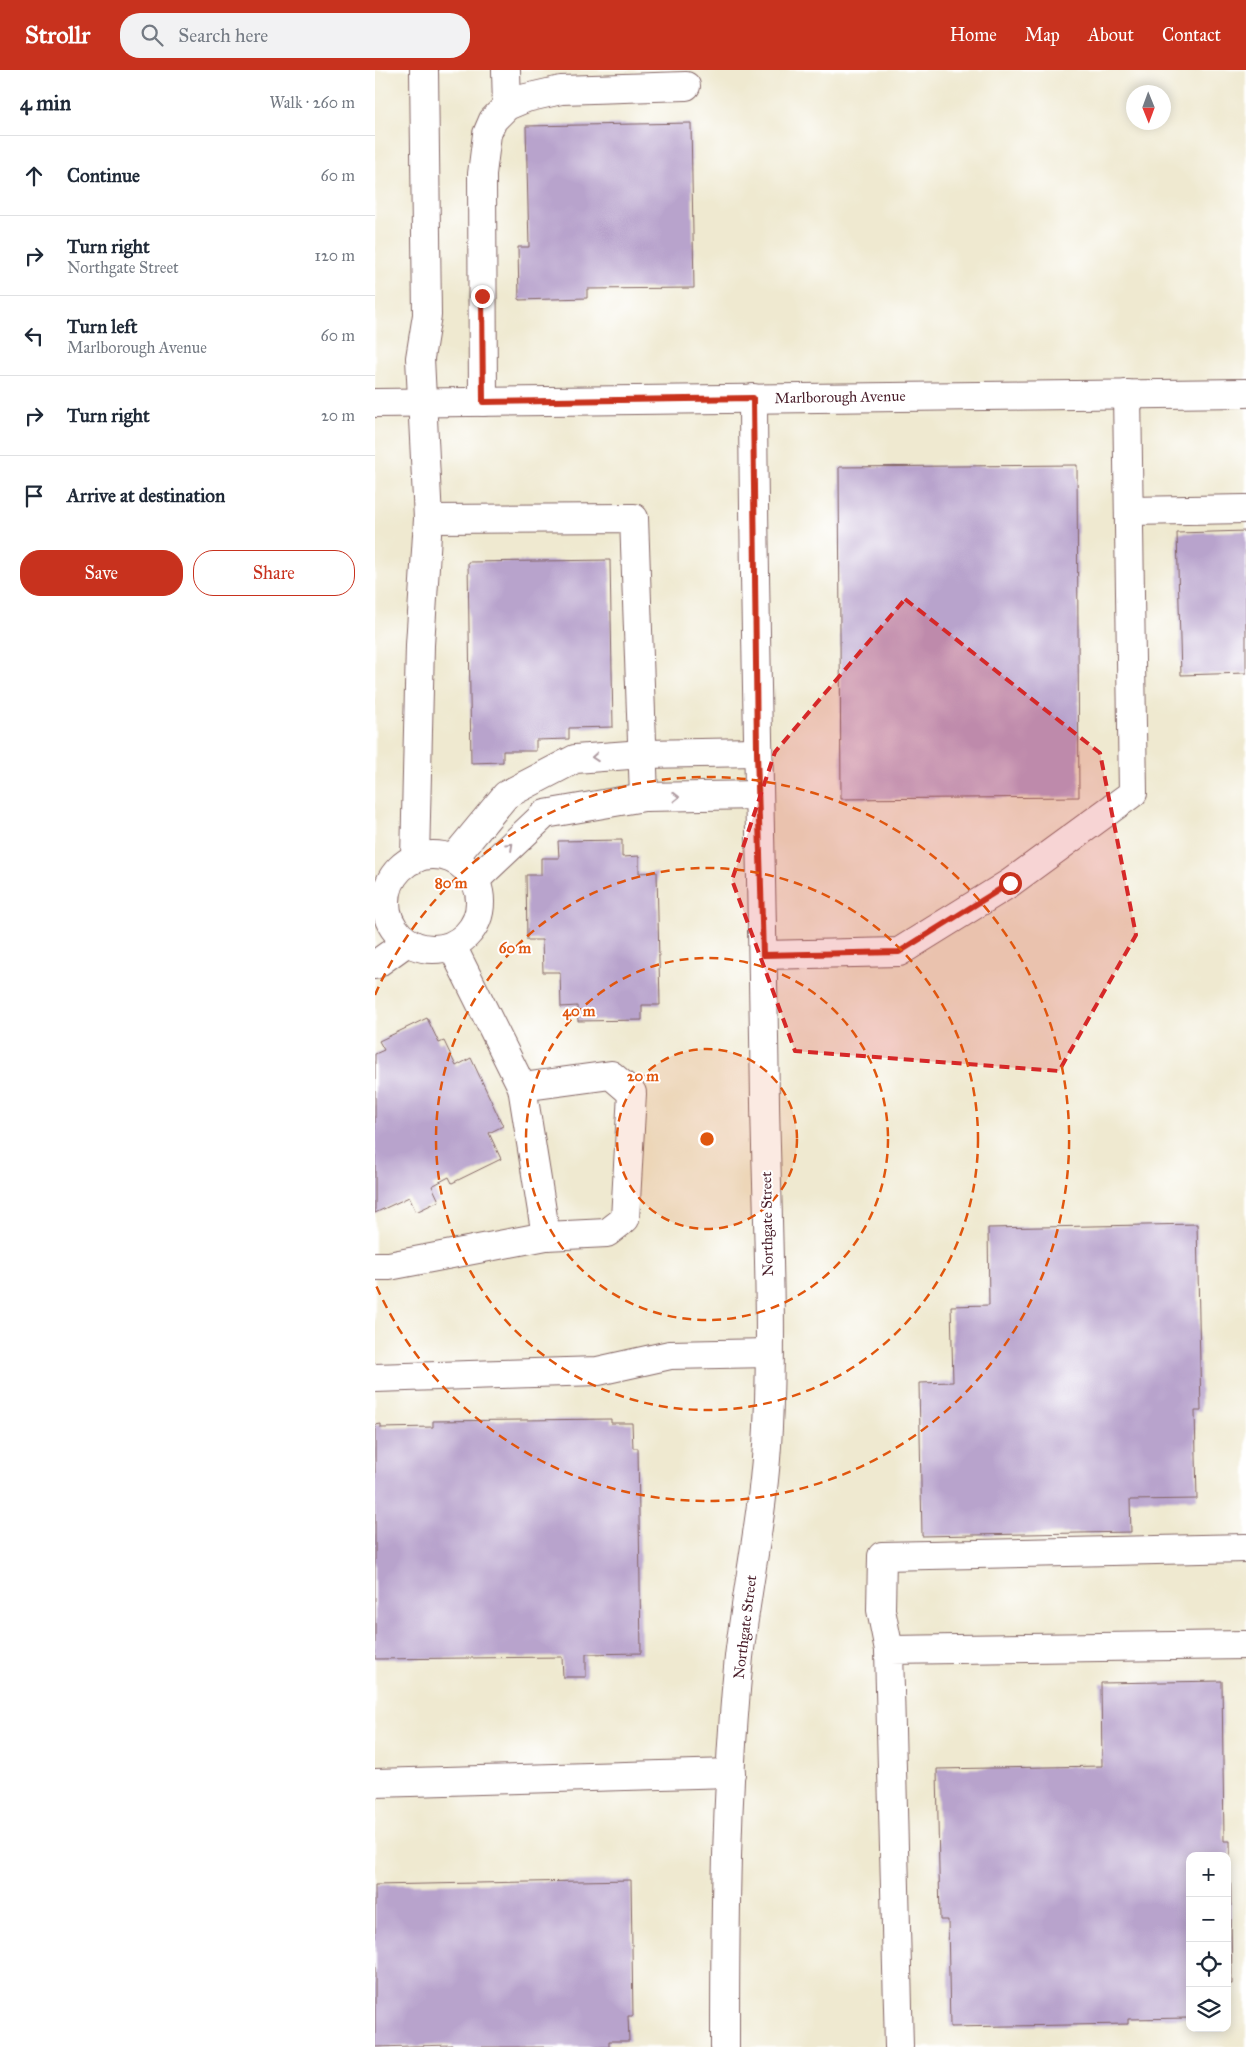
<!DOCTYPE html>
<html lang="en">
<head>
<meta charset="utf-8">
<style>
	:root { --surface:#fff; --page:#f2f2f3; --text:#1f2937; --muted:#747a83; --line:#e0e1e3; --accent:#c8321e }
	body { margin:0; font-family:"IM FELL Great Primer",serif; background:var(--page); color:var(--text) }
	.controls { position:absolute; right:15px; bottom:15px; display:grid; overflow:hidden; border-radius:10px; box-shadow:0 2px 12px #0003 }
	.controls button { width:45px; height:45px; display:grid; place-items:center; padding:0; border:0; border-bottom:1px solid var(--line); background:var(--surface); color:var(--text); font:25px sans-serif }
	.compass { position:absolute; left:751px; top:15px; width:45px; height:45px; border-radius:50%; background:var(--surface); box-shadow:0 2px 12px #0003; rotate:179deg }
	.stop { position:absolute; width:15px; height:15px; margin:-11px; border:4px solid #c8321e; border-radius:50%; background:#fff }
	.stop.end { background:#c8321e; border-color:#fff; box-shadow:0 1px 5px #0008 }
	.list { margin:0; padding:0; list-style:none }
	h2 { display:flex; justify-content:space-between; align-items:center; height:65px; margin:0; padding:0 20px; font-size:21px }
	h2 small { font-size:16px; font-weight:400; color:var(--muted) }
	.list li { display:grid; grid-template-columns:32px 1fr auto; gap:15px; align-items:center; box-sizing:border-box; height:80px; padding:0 20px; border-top:1px solid var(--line) }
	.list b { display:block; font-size:19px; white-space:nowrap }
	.list p { margin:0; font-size:16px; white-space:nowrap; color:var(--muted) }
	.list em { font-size:16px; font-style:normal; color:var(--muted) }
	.actions { display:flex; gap:10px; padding:15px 20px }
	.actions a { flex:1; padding:11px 0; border:1px solid var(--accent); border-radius:20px; text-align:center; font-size:18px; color:var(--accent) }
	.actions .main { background:var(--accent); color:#fff }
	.icon { flex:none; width:28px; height:28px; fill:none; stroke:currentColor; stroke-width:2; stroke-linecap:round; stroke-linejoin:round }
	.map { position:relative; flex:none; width:871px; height:1977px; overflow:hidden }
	header { display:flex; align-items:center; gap:30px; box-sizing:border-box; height:70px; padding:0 25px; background:var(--accent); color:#fff }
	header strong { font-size:24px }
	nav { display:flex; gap:28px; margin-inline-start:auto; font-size:18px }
	.search { width:350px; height:45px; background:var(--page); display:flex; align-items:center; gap:12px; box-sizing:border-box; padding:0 18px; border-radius:20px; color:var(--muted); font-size:19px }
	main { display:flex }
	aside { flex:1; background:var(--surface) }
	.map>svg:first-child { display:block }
	.building { fill:#b8a3cc }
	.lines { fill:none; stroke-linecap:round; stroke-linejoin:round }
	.minor-casing { stroke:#846665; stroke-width:30 }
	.minor { stroke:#fff; stroke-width:28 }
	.oneway { stroke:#ae9aa0 }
	.route { stroke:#c8321e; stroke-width:6 }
	.marked { fill:#d62828; fill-opacity:0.2; stroke:#d62828; stroke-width:4; stroke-dasharray:10 6; stroke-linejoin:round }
	.ring { fill:none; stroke:#e0560e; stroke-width:2.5; stroke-dasharray:9 6 }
	.labels { text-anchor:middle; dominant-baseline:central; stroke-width:4; stroke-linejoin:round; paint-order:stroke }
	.street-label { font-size:15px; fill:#4a1f2b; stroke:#fff }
	.centre { fill:#e0560e; stroke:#fff; stroke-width:2.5 }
	.ring-label { font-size:15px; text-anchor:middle; font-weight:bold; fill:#e0560e; stroke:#fff; stroke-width:4; stroke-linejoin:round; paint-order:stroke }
</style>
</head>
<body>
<header>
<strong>Strollr</strong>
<div class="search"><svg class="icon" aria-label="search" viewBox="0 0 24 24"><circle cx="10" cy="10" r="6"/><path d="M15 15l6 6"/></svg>Search here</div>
<nav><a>Home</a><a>Map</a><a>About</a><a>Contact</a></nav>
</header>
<main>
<aside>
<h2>4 min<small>Walk · 260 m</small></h2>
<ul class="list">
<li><svg class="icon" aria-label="ahead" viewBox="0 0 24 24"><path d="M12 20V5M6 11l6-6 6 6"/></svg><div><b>Continue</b></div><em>60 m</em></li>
<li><svg class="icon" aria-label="right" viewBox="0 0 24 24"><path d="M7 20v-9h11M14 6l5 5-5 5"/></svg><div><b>Turn right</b><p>Northgate Street</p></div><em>120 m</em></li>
<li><svg class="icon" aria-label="left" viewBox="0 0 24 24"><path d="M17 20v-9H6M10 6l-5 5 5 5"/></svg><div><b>Turn left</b><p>Marlborough Avenue</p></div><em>60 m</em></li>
<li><svg class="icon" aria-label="right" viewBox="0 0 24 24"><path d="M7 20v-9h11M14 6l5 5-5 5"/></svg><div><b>Turn right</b></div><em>20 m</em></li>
<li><svg class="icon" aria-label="arrive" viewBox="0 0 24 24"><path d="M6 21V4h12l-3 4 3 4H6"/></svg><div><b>Arrive at destination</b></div></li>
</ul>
<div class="actions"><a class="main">Save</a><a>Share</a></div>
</aside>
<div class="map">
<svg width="871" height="1977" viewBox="0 0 871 1977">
	<rect width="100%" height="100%" fill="#fff"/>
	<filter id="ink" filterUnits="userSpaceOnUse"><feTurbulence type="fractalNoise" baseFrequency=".02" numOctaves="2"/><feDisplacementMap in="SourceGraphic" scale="10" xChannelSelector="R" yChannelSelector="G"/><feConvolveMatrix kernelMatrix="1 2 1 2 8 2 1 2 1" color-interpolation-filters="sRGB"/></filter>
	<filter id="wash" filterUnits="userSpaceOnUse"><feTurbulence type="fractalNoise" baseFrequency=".0096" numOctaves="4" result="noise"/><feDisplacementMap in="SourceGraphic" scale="20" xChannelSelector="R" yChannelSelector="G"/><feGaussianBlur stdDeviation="1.12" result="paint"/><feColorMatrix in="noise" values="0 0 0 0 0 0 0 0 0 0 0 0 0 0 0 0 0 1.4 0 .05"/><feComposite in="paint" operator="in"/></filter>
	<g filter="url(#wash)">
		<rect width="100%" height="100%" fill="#efe9d0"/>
		<g id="blocks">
			<g class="building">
				<polygon points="316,53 319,218 212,219 212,228 144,230 143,177 154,177 151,56"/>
				<polygon points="702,395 704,727 466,729 464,397"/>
				<polygon points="871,461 871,603 806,605 802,463"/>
				<polygon points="235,490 238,657 194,658 194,669 161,670 161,681 128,681 128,692 96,693 93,492"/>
				<polygon points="247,770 247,787 264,786 264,803 282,802 285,935 267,935 267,950 203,951 202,936 186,937 185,902 168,902 167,870 152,870 151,805 166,805 166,788 184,788 183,771"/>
				<polygon points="52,948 64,973 69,971 81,996 96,988 128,1056 114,1063 126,1089 77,1113 74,1107 57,1116 64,1131 41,1142 34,1127 0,1143 0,984 9,980 4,971"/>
				<polygon points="822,1154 826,1341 820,1341 822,1429 755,1430 756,1462 547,1466 544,1313 578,1312 576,1236 614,1235 613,1158"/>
				<polygon points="236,1349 236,1353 257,1353 258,1378 263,1378 266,1583 211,1584 211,1607 188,1607 187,1587 0,1589 0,1355 6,1354 6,1358 58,1357 58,1351"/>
				<polygon points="847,1611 849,1771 855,1771 857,1914 852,1914 852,1786 815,1786 815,1948 753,1949 753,1954 575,1957 573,1850 565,1850 562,1699 727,1696 726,1613"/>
				<polygon points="256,1810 258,1946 253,1946 254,1971 234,1971 234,1977 77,1977 77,1975 0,1977 0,1815"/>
			</g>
		</g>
	</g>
	<g filter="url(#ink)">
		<use href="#blocks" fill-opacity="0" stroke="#846665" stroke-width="1"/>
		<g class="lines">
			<defs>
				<g id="minor">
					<polyline points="49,0 52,245 45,288 53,449 259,448 269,727"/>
					<polyline points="131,0 132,36"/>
					<polyline points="108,332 107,104 112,64 118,50 132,36 151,28 186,20 311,16"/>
					<polyline points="0,333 871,323"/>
					<polyline points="754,441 871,439"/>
					<circle cx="58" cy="832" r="47"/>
					<polyline points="40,789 45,575 53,449"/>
					<polyline points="78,789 131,725 200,689 268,684 382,682"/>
					<polyline points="100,810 170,744 269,727 384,725"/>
					<polyline points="388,885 524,882 635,813 758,723 752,324"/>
					<polyline points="0,895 32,872"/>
					<polyline points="147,1017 236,1005 257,1023 250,1149 232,1163 171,1166"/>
					<polyline points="0,1196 14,1196 171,1166 147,1017 77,876"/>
					<polyline points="0,1308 223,1301 295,1285 394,1283"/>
					<polyline points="514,1580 506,1540 507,1486 871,1478"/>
					<polyline points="0,1713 356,1703"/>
					<path d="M350 1977C350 1847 351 1717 364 1587 373 1510 390 1435 393 1357 398 1250 392 1141 390 1033 387 798 379 563 378 328"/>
					<polyline points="524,1977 514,1580 871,1575"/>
				</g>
			</defs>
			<use href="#minor" class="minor-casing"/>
			<use href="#minor" class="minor"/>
		</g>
		<defs><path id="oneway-chevron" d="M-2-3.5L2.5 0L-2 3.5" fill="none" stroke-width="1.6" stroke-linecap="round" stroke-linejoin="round" transform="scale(1.25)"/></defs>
		<g class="oneway">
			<use href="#oneway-chevron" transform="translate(220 687) rotate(176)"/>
			<use href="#oneway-chevron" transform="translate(301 727) rotate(-1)"/>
			<use href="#oneway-chevron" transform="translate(135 776) rotate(-43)"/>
		</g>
	</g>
	<g class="lines" filter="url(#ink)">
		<polyline class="route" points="107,226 108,332 378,328 382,682 388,885 524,882 635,813"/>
	</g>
	<path class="marked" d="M530 529 725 683 761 865 684 1001 420 981 357 810 400 682Z"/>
	<circle cx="332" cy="1069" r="90" fill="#e0560e" fill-opacity=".12"/>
	<g class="ring">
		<circle cx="332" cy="1069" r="90"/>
		<circle cx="332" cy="1069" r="181"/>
		<circle cx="332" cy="1069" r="271"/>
		<path d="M0 925A362 362 0 1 1 0 1213"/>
	</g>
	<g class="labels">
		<g class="street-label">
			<text transform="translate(465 327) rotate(-1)">Marlborough Avenue</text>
			<text transform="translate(392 1154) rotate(-91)">Northgate Street</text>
			<text transform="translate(370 1557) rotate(-83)">Northgate Street</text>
		</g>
	</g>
	<circle cx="332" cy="1069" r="8" class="centre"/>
	<g class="ring-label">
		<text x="76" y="818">80 m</text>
		<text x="140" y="883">60 m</text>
		<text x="204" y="946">40 m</text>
		<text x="268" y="1011">20 m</text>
	</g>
</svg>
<div class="controls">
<button>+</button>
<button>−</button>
<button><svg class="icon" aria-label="locate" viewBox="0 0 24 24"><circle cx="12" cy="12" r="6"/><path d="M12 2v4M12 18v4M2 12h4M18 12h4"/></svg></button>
<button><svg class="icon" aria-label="layers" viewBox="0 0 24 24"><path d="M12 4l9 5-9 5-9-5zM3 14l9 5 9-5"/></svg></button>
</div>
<svg class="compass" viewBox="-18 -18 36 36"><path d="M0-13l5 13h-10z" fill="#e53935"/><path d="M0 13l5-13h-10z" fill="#747a83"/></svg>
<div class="stop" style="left:635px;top:813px"></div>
<div class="stop end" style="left:107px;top:226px"></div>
</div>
</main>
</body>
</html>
